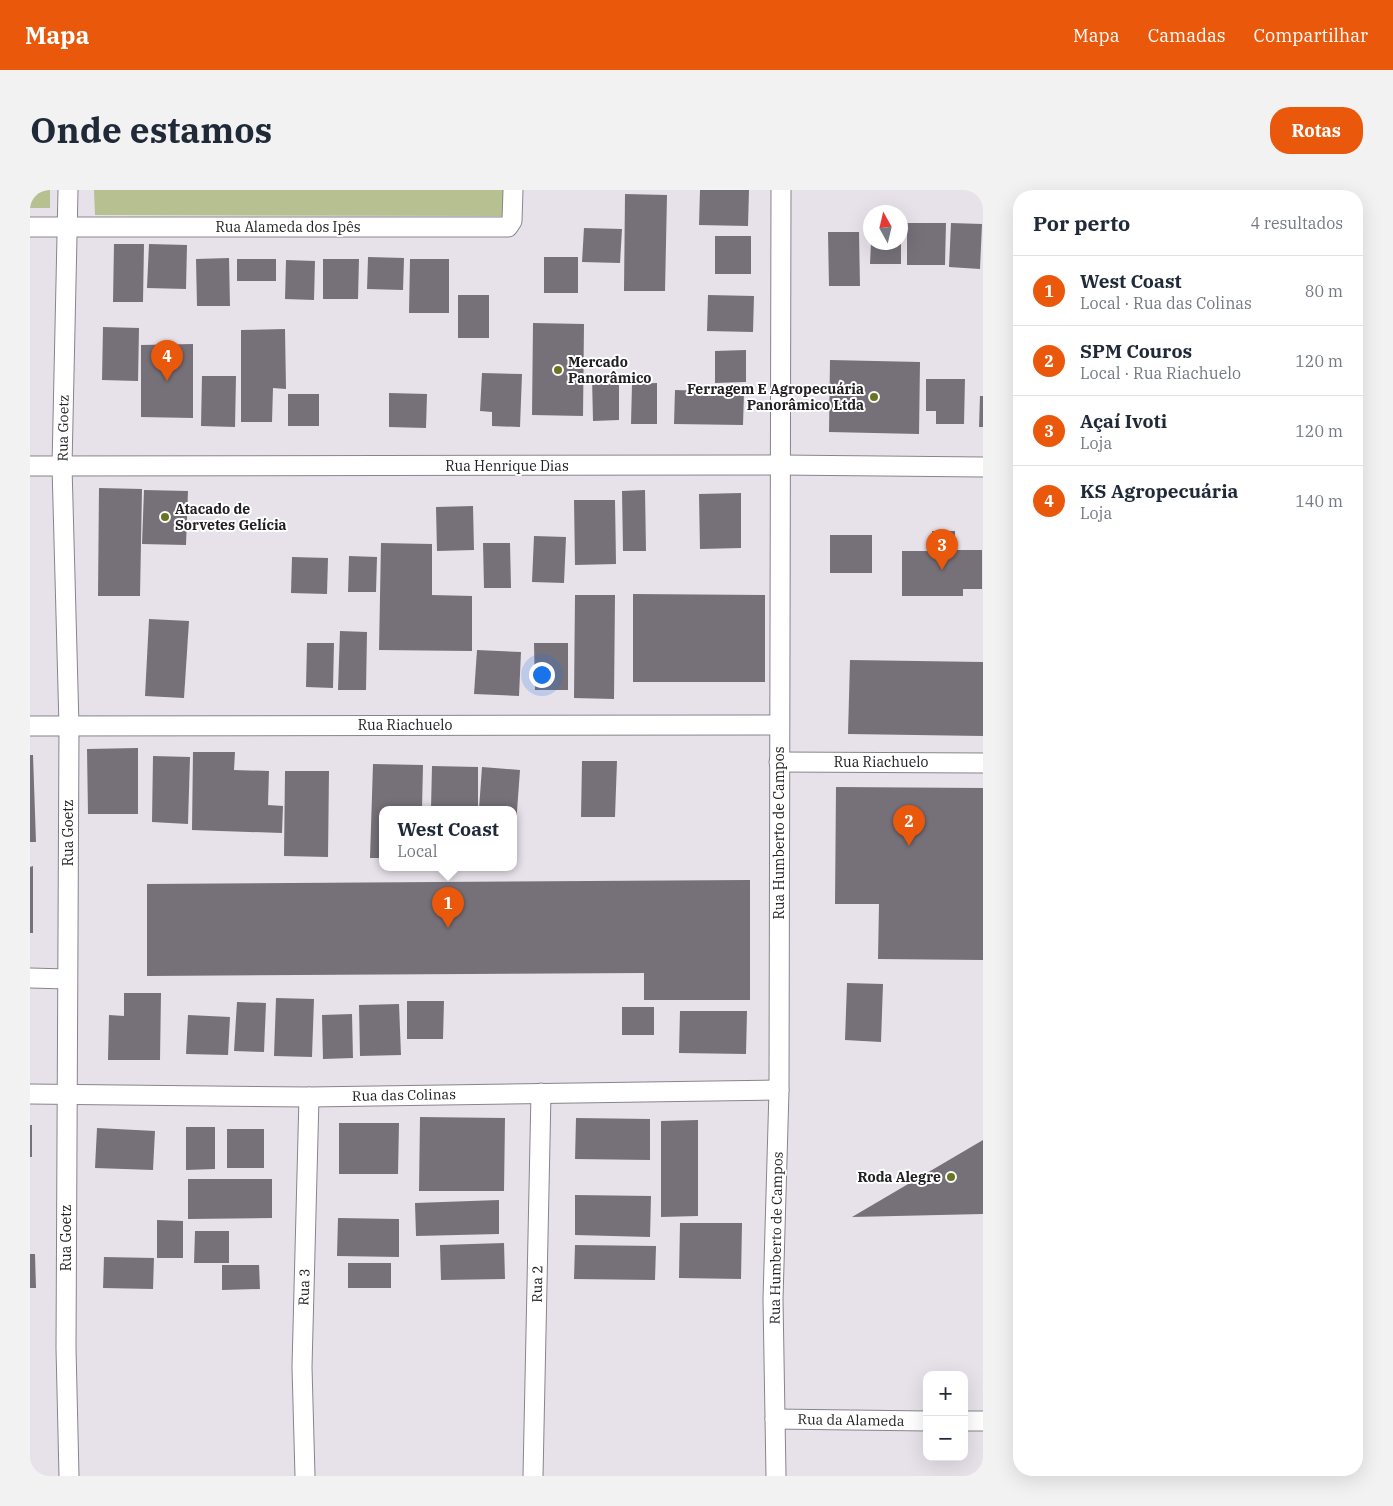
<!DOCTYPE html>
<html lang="pt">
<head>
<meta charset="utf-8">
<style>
	:root { --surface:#fff; --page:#f2f2f3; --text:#1f2937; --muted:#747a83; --line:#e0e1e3; --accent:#ea580c }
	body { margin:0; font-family:"IBM Plex Serif",serif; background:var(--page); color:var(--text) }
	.controls { position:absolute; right:15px; bottom:15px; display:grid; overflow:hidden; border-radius:10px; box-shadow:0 5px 20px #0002 }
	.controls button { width:45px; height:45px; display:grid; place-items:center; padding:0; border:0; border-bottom:1px solid var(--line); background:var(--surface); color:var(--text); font:25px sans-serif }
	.compass { position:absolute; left:833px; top:15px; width:45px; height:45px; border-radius:50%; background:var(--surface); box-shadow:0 5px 20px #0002; rotate:352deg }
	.you { position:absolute; left:511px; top:484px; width:18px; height:18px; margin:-12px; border:4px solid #fff; border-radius:50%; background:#1a73e8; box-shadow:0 0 0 8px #1a73e833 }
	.badge { display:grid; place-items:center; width:32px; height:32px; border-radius:50%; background:var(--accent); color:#fff; font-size:16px; font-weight:700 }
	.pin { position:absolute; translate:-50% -41px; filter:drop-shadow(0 1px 2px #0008) }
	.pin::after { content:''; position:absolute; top:26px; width:18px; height:15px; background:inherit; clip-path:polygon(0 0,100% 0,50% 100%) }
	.popup { position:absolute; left:349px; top:616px; width:138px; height:65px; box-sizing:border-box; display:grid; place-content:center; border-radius:10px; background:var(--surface); filter:drop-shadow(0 1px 4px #0005); font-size:16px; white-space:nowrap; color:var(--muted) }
	.popup b { font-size:19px; color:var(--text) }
	.popup::after { content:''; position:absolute; left:50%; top:100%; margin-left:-10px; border:10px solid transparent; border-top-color:var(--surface) }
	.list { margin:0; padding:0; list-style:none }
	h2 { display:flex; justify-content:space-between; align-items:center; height:65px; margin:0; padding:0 20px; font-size:21px }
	h2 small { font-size:16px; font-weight:400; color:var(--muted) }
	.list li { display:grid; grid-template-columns:32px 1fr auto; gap:15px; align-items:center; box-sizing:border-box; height:70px; padding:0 20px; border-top:1px solid var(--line) }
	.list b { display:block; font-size:19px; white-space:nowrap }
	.list p { margin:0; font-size:16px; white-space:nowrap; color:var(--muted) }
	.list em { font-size:16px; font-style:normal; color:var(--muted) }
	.map { position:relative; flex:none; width:953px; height:1286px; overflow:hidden; border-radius:20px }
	header { display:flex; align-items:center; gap:30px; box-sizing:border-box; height:70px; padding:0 25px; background:var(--accent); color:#fff }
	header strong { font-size:24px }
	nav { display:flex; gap:28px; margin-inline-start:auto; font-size:18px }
	.intro { display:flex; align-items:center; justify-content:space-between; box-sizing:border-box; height:120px; padding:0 30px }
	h1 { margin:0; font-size:35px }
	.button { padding:12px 22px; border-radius:20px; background:var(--accent); color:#fff; font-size:18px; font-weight:700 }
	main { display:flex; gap:30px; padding:0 30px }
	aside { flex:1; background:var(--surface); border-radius:20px; box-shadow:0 5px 20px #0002 }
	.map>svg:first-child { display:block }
	.green { fill:#b7c090 }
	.building { fill:#767179 }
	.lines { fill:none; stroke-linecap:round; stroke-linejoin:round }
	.street-casing { stroke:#89848c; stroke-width:21 }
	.street { stroke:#fff; stroke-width:19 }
	.poi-dot { fill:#697520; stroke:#fff; stroke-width:2 }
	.labels { text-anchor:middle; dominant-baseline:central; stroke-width:4; stroke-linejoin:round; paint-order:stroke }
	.street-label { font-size:14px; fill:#222023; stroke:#fff }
	.poi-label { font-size:14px; font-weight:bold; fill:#222023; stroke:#fff; text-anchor:start }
</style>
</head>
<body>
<header>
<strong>Mapa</strong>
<nav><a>Mapa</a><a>Camadas</a><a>Compartilhar</a></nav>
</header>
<div class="intro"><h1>Onde estamos</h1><a class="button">Rotas</a></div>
<main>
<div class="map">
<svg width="953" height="1286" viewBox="0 0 953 1286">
	<rect width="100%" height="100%" fill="#e7e1ea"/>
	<g class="green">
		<rect x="0" y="0" width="20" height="18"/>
		<polygon points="64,0 475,0 476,26 65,25"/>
	</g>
	<g class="building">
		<polygon points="670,0 719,0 718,36 669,35"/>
		<polygon points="595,4 637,5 635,101 594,101"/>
		<polygon points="877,33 916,33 915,75 877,75"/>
		<polygon points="921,33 952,34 950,79 919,77"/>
		<polygon points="554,38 592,39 590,73 552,72"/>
		<polygon points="798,42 829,42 830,96 799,96"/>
		<rect x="685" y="46" width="36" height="38"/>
		<polygon points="841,52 871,52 871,74 840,74"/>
		<polygon points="84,54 114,54 113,112 83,112"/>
		<polygon points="119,54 157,55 156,99 117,98"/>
		<polygon points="338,67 374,68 373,100 337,99"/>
		<rect x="514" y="67" width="34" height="36"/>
		<polygon points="199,68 200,116 167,116 166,69"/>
		<rect x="207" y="69" width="39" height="22"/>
		<polygon points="293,69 329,69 328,109 293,109"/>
		<polygon points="380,69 419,69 419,123 379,123"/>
		<polygon points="256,70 285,71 284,110 255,109"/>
		<rect x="428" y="105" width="31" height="43"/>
		<polygon points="678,105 724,106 723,142 677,141"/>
		<polygon points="503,133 554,134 553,226 502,225"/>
		<polygon points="73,137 109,138 108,191 72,190"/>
		<polygon points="255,139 256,199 243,198 242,232 211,232 211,140"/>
		<polygon points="163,154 163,228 111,227 111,155"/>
		<polygon points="716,160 716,192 685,193 685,161"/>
		<polygon points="800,170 890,172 889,244 799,242"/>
		<polygon points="452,183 492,184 490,237 462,236 462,222 450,221"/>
		<polygon points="172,186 206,186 205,237 171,236"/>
		<polygon points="589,186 589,230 563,231 562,187"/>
		<polygon points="896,189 935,189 934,234 906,234 906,221 896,221"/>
		<polygon points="627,193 627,234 601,234 602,194"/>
		<polygon points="645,200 714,202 713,235 644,234"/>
		<polygon points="359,203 397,204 396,238 359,237"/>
		<rect x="258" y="204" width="31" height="32"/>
		<polygon points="950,206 953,206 953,237 949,237"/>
		<polygon points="69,298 112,299 110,406 68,406"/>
		<polygon points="114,300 158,301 156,355 112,354"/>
		<polygon points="615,300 616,361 593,361 592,301"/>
		<polygon points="711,303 711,358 670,359 669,304"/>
		<polygon points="544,310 585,310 586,374 545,375"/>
		<polygon points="443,316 444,360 407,361 406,317"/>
		<polygon points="902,341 925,341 925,360 952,360 952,399 933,399 933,406 872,406 872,361 902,361"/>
		<rect x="800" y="345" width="42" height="38"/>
		<polygon points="504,346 536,347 534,393 502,392"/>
		<polygon points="351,353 402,354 402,405 442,406 442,461 349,460"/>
		<polygon points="453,353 480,353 481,398 454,398"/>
		<polygon points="319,366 347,367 346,402 318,402"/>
		<polygon points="262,367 298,368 297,404 261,403"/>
		<polygon points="603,404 735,405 735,492 603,492"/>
		<polygon points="545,405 585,405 584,509 544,508"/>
		<polygon points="119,429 159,431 154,508 115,506"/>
		<polygon points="310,441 337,442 336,500 308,500"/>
		<polygon points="277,453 304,453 303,498 276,497"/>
		<polygon points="504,453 538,453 538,500 505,500"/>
		<polygon points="447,460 491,462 489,506 444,504"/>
		<polygon points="820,470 953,472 953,546 818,544"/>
		<polygon points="108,558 108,624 58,624 57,559"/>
		<polygon points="163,562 205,562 204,580 239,581 238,615 253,616 252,643 162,640"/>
		<polygon points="0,565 3,565 6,652 0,652"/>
		<polygon points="123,566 160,567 158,634 122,632"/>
		<polygon points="552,571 587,571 585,627 551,627"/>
		<polygon points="343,574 393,575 392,619 353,619 353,668 340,668"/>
		<polygon points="402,576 448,577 448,619 401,619"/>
		<polygon points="452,577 490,580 486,635 483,634 483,619 449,619"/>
		<polygon points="255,581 299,581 298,667 254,666"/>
		<polygon points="806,597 953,598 953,770 848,769 849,714 805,714"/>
		<polygon points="3,676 3,743 0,743 0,677"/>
		<polygon points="720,690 720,810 614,810 614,783 117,786 117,694"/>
		<polygon points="817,793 853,794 851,852 815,850"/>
		<polygon points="94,803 131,803 130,870 78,870 79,825 94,826"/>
		<polygon points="246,808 284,809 282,867 244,866"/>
		<polygon points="377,811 414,811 413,849 377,849"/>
		<polygon points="207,812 236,813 234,862 204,861"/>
		<polygon points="369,814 371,865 330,866 329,815"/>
		<rect x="592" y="817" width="32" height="28"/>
		<polygon points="650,821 717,821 716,864 649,863"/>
		<polygon points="322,824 323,868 293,869 292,825"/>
		<polygon points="158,825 200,827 198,865 156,864"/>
		<polygon points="390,927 475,928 474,1001 389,1001"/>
		<polygon points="546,928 620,929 620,970 545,969"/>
		<polygon points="668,930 668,1026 631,1027 631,931"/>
		<polygon points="309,933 369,933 368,984 309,984"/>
		<rect x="0" y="935" width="2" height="32"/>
		<polygon points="156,937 185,937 185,979 156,980"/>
		<polygon points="67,938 125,941 123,980 65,978"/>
		<rect x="197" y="939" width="37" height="39"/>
		<polygon points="953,950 953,1024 822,1027"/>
		<polygon points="158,989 242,989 242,1028 158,1029"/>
		<polygon points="545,1005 621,1006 620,1047 545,1045"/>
		<polygon points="469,1010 469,1044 386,1046 385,1013"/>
		<polygon points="308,1028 369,1029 369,1067 307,1066"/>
		<polygon points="127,1030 153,1031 153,1068 127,1068"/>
		<polygon points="650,1033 712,1033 711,1089 649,1088"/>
		<polygon points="165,1041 199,1041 199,1073 164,1073"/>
		<polygon points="474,1053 475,1089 411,1090 410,1055"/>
		<polygon points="545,1055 626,1056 625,1090 544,1089"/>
		<polygon points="0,1064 5,1064 6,1098 0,1098"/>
		<polygon points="74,1067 124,1068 123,1099 73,1098"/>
		<rect x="318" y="1073" width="43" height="25"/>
		<polygon points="192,1075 229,1075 230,1099 192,1100"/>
	</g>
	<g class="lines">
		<defs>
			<g id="street">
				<polyline points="38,0 32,276 39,536 36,1158 39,1286"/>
				<polyline points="0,37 478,37 482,31 483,0"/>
				<polyline points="0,276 750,275 953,277"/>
				<polyline points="0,536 749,535"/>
				<polyline points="749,572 953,573"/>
				<polyline points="0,788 37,789"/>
				<polyline points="0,904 279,907 749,900"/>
				<polyline points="745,1229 897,1231"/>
				<polyline points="934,1231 953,1231"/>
				<polyline points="275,1286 272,1177 279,907"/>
				<polyline points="503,1286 511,903"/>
				<polyline points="746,1286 743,1109 749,900 751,0"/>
			</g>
		</defs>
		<use href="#street" class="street-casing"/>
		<use href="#street" class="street"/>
	</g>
	<g class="poi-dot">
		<circle cx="528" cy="180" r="5"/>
		<circle cx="844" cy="207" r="5"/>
		<circle cx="135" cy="327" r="5"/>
		<circle cx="921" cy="987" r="5"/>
	</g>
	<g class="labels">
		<g class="street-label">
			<text x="258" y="37">Rua Alameda dos Ipês</text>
			<text transform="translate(33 238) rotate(-89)">Rua Goetz</text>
			<text x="477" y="276">Rua Henrique Dias</text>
			<text x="375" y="535">Rua Riachuelo</text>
			<text x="851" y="572">Rua Riachuelo</text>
			<text transform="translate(38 643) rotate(-90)">Rua Goetz</text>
			<text transform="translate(749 643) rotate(-90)">Rua Humberto de Campos</text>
			<text transform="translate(374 905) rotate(-1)">Rua das Colinas</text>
			<text transform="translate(36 1048) rotate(-90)">Rua Goetz</text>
			<text transform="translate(746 1048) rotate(-89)">Rua Humberto de Campos</text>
			<text transform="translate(507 1094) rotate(-89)">Rua 2</text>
			<text transform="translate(274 1097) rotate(-88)">Rua 3</text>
			<text transform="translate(821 1230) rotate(1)">Rua da Alameda</text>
		</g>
		<g class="poi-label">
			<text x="538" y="172">Mercado<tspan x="538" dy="16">Panorâmico</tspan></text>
			<text x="834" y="199" text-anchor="end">Ferragem E Agropecuária<tspan x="834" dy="16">Panorâmico Ltda</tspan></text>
			<text x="145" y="319">Atacado de<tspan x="145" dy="16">Sorvetes Gelícia</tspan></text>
			<text x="911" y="987" text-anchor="end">Roda Alegre</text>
		</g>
	</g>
</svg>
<div class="controls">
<button>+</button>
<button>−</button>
</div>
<svg class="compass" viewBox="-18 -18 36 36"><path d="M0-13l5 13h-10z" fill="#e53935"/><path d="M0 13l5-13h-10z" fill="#747a83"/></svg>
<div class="you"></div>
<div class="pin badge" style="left:418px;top:738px">1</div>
<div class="popup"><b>West Coast</b>Local</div>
<div class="pin badge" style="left:879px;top:656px">2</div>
<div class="pin badge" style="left:912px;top:380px">3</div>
<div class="pin badge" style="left:137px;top:191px">4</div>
</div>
<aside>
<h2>Por perto<small>4 resultados</small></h2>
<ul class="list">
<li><span class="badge">1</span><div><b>West Coast</b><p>Local · Rua das Colinas</p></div><em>80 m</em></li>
<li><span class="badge">2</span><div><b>SPM Couros</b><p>Local · Rua Riachuelo</p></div><em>120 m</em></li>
<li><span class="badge">3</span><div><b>Açaí Ivoti</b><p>Loja</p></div><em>120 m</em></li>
<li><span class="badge">4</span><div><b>KS Agropecuária</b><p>Loja</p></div><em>140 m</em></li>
</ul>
</aside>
</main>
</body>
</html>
